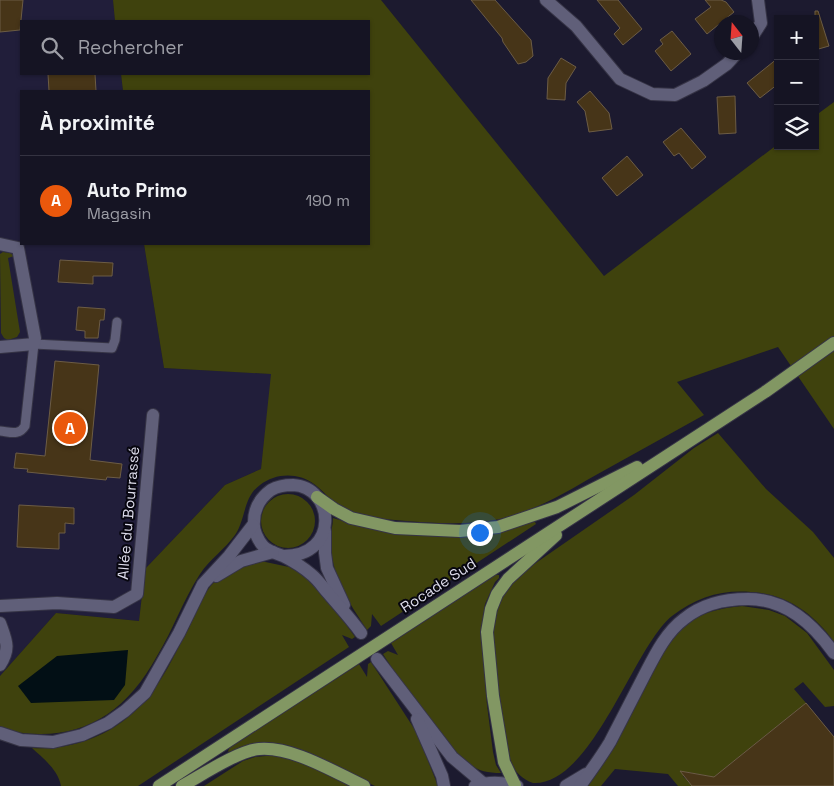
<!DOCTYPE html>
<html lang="fr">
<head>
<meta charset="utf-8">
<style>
	:root { --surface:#151423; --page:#222130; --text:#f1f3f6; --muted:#9d9ea6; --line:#343341; --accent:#ea580c }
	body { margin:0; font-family:"Space Grotesk",sans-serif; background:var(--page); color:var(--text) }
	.controls { position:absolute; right:15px; top:15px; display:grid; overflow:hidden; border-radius:0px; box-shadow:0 1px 4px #0004 }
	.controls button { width:45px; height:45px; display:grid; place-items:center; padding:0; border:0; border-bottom:1px solid var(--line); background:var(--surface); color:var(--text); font:25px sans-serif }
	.compass { position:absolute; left:714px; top:15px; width:45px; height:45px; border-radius:50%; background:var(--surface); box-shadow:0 1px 4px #0004; rotate:343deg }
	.you { position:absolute; left:479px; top:532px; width:18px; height:18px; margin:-12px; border:4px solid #fff; border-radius:50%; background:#1a73e8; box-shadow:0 0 0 8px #1a73e833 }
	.badge { display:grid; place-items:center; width:32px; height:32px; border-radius:50%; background:var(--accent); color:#fff; font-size:16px; font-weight:700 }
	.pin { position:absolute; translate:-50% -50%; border:2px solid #fff; box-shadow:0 1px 5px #0006 }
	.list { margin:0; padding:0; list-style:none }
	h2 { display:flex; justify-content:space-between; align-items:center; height:65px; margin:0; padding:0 20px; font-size:21px }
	h2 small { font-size:16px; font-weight:400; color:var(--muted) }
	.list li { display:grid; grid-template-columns:32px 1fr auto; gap:15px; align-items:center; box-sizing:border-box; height:90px; padding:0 20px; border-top:1px solid var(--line) }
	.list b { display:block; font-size:19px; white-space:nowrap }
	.list p { margin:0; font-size:16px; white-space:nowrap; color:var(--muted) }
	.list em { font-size:16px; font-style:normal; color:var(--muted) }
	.icon { flex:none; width:28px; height:28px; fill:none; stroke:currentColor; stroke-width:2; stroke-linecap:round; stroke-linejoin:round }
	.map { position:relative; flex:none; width:834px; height:786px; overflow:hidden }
	.search { position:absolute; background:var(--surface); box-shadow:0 1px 4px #0004; left:20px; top:20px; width:350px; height:55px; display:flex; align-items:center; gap:12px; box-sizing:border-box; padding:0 18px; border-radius:0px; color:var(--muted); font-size:19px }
	.panel { position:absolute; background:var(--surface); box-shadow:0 1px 4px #0004; left:20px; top:90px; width:350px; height:155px; border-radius:0px }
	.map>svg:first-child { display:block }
	.built { fill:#211e3a }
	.green { fill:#3f420d }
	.water { fill:#020f15 }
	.building { fill:#473518; stroke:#6c5c45 }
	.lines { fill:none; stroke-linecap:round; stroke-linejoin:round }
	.service-casing { stroke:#363446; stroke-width:11 }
	.minor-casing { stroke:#363446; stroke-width:14 }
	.tertiary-casing { stroke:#363446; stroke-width:14 }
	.primary-casing { stroke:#363446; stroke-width:14 }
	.service { stroke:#605f79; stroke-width:9 }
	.minor { stroke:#605f79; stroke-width:12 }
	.tertiary { stroke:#605f79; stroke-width:12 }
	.primary { stroke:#829763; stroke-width:12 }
	.labels { text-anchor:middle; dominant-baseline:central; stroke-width:4; stroke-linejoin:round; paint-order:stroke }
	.street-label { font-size:15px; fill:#dddceb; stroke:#07060f }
</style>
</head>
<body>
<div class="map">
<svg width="834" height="786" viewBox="0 0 834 786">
	<rect width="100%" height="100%" fill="#1c1a2f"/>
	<polygon class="built" points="0,0 113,0 115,21 21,21 21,74 121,74 123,91 21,91 21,244 144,244 164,368 272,374 261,469 225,485 145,569 139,621 56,613 0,676"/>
	<g class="green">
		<path d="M113 0H381L604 276 778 144V146H815V116L834 102V429L778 347 677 382 704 415C668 435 632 455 596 475 566 492 534 512 500 519 467 526 429 523 395 520 379 519 362 518 347 512 333 506 326 492 314 484 298 472 275 473 260 485 243 497 246 519 235 535 225 549 210 559 200 574 183 600 173 630 157 656 122 720 72 746 0 729V676L56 613 139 621 145 569 225 485 261 469 271 374 164 368 144 244H369V91H123L121 74H369V21H115Z"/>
		<polygon points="3,252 10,253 14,256 8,258 20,332 17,337 8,340 4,338 1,333 0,254"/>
		<path d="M718 433 766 489 813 532 834 558V642C817 617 791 597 761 593 727 588 699 595 672 616 634 646 592 786 533 783 518 778 510 765 505 750L491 626 502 594 514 580 530 567 634 495 694 448Z"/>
		<circle cx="288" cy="521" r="27"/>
		<path d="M333 518 350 523 382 529 531 521 535 522 536 524 381 626 372 614 371 626 367 630C348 601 332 577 330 541 330 534 333 526 333 518Z"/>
		<path d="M256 560 289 567 307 577 340 616 355 637 352 639 342 635 349 647 138 786H61C58 770 44 759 32 748 78 751 124 730 151 693 167 673 177 649 189 627 197 612 204 589 218 579 229 571 244 566 256 560Z"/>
		<path d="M495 575H499V578L495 582 485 604 481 633 487 705 493 752 496 765 501 773C488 773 479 771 468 764 457 757 450 745 442 736 421 709 401 683 383 654L388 651 398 655 391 643Z"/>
		<path d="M742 606 769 610 785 616 807 633 834 670V706L825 707 803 682 794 689 806 703 714 777 687 772 683 776 692 786H678L668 774 615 769 601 786H588C600 769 611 752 621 734 639 699 660 640 694 619 709 610 726 608 742 606Z"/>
		<polygon points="371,662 417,733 438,786 375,786 287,745 276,744 228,752 229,748 359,664 367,677 368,664"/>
		<polygon points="276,755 295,760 355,786 204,786 243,761 255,757"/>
	</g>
	<polygon class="water" points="128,650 125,685 114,700 31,703 18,686 57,656"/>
	<g class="building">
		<polygon points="0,0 23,0 20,30 0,32"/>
		<polygon points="471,0 495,0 531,40 533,56 526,62 518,64 503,42 502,38"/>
		<polygon points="597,0 618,0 642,29 623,45 614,34 620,28"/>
		<polygon points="705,0 721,0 726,2 734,12 707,34 695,19 711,7"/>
		<polygon points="815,11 818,11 829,46 815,50"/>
		<polygon points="672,31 691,54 671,71 655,51 663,44 660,40"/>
		<polygon points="561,58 576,67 566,83 565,100 547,99 548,78"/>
		<polygon points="778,58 778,84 760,98 747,83"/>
		<polygon points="48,74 95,74 96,91 49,91"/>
		<polygon points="590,91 609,113 612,129 589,132 585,111 577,102"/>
		<polygon points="735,96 736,133 719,134 717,97"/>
		<polygon points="681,128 706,157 692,169 679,153 674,156 663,142"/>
		<polygon points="627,156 643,175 617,196 602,178"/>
		<polygon points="60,260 113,263 112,276 93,276 93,284 58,282"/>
		<polygon points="78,307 105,309 104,320 100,320 98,338 85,338 85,331 76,330"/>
		<polygon points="55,361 99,365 90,460 122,464 120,478 107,477 106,480 27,472 28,469 14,468 16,453 45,456"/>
		<polygon points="19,505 74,508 74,524 65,523 65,533 59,533 59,549 17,547"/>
		<polygon points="806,703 834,737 834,786 692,786 680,771 714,777"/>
	</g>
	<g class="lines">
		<defs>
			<path id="service" d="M0 431C10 432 19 436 25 426L34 344 112 348 115 340 117 322"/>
			<g id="minor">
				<polyline points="546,0 576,26 620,79 652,94 675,95 703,81 727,64 738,52"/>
				<polyline points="752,37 761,23 758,0"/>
				<polyline points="0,244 18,248 35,338 34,344 0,347"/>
				<polyline points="0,606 57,603 114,607 137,594 153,415"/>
				<path d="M0 623C6 640 11 648 0 665"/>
				<polyline points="566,786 586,774"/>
				<path d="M580 786C590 772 601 757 610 742 621 721 632 699 643 678 654 657 665 633 684 619 702 604 726 599 748 599 786 599 813 624 834 653"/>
			</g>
			<g id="tertiary">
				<polyline points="325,531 325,553 327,568 344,605"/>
				<path d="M284 556C340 556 335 487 293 485 285 485 278 486 271 490 260 498 254 508 254 522 253 530 258 540 263 546 269 552 276 553 283 556 293 561 304 568 312 575 318 580 322 586 327 592 339 606 351 619 361 633"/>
				<polyline points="216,576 241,561 273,552"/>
				<polyline points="377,659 452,757 483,783"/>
				<polyline points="417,719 442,776 444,786"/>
				<polyline points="0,733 21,740 53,742 82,735 108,723 125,711 145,693 179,633 203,584 229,556 253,525"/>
				<path d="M475 786C489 781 503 782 517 786"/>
			</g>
			<g id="primary">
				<polyline points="317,497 334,509 351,518 395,528 460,531 498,527 557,507 637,467"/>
				<polyline points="515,785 504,762 493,696 487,632 491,609 497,594 508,579 556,535"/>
				<polyline points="159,786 765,392 834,343"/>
				<path d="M182 786C202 775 238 751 259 749 292 746 334 772 364 786"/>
			</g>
		</defs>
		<use href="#service" class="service-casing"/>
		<use href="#minor" class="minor-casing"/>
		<use href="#tertiary" class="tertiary-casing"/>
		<use href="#primary" class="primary-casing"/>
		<use href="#service" class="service"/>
		<use href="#minor" class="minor"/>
		<use href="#tertiary" class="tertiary"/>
		<use href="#primary" class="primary"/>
	</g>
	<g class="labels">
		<g class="street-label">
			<text transform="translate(128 513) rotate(-85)">Allée du Bourrassé</text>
			<text transform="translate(438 585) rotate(-33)">Rocade Sud</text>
		</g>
	</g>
</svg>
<div class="controls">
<button>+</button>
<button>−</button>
<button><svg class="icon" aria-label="layers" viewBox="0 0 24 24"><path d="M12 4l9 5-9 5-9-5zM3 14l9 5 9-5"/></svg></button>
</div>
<svg class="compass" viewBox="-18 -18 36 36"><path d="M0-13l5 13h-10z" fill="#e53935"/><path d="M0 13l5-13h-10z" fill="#9d9ea6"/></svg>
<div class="you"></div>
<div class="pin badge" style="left:70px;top:428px">A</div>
<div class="search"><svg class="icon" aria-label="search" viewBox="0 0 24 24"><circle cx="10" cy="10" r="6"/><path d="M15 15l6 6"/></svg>Rechercher</div>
<section class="panel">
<h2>À proximité<small></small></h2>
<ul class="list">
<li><span class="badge">A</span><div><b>Auto Primo</b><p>Magasin</p></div><em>190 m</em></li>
</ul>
</section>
</div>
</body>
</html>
